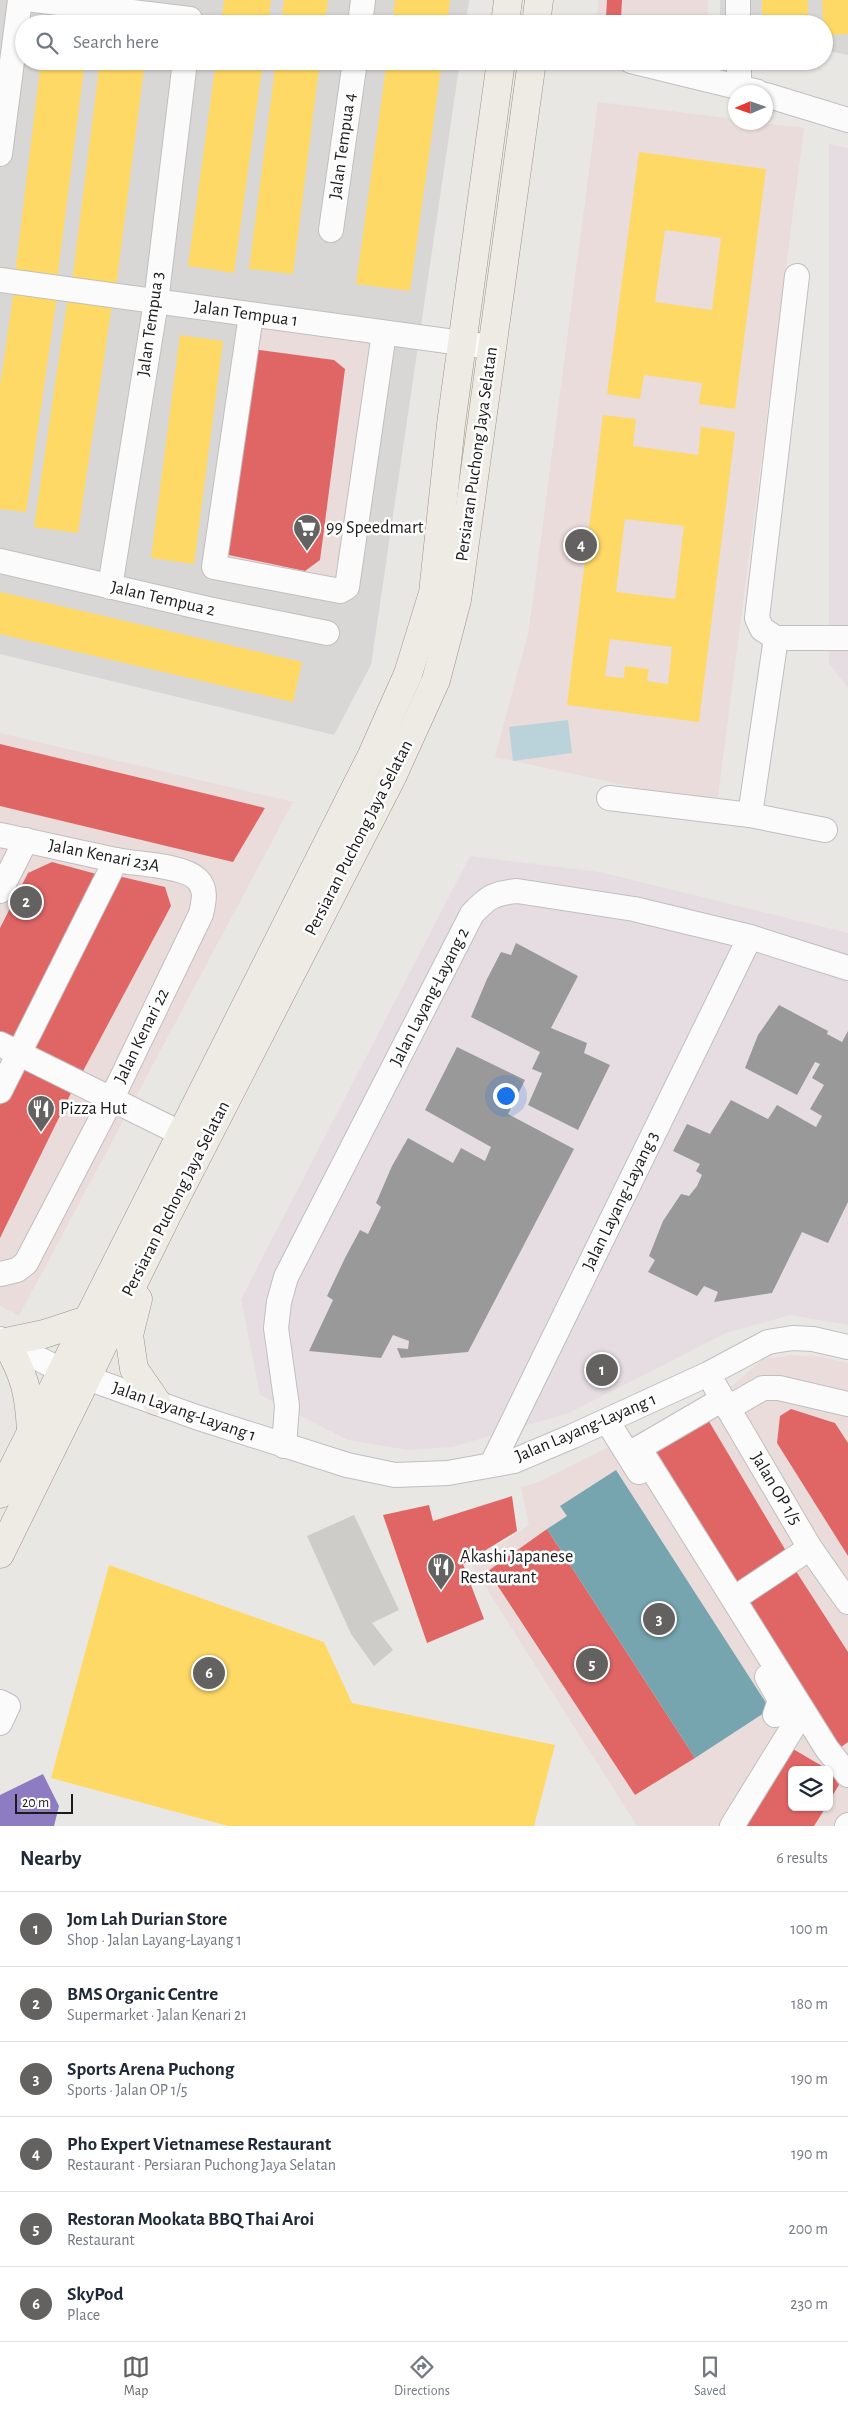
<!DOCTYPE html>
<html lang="en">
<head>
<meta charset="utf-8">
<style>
	:root { --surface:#fff; --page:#f6f6f7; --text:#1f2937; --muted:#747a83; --line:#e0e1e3; --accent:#636261 }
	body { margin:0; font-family:"Alegreya Sans",sans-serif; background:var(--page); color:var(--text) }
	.controls { position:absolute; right:15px; bottom:15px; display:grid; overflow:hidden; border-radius:8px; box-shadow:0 1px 4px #0004 }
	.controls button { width:45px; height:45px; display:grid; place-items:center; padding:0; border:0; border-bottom:1px solid var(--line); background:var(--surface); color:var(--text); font:25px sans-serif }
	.compass { position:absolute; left:728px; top:85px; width:45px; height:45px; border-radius:50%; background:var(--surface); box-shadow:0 1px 4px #0004; rotate:268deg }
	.scale { position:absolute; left:15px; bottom:12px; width:58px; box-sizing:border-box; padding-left:5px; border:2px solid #1b1b1b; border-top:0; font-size:14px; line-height:18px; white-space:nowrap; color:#1b1b1b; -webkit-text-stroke:4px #fff; paint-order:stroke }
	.you { position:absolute; left:505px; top:1095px; width:18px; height:18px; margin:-12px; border:4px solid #fff; border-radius:50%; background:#1a73e8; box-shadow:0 0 0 8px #1a73e833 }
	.badge { display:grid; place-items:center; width:32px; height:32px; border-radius:50%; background:var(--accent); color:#fff; font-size:16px; font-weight:700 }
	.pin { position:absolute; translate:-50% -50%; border:2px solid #fff; box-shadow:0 1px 5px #0006 }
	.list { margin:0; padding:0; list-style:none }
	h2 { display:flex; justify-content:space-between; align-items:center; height:65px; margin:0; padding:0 20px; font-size:21px }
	h2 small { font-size:16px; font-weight:400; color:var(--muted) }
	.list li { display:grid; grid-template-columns:32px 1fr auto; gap:15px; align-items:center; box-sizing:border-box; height:75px; padding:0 20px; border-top:1px solid var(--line) }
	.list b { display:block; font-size:19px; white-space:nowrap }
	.list p { margin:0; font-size:16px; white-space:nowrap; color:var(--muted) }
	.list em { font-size:16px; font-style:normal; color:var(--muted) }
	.icon { flex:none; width:28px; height:28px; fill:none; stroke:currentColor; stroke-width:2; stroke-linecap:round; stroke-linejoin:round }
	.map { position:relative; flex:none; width:848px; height:1826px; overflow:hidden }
	.search { position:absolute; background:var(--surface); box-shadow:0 1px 4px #0004; left:15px; right:15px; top:15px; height:55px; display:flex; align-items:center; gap:12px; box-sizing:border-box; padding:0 18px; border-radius:28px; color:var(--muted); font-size:19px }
	.sheet { height:515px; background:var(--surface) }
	nav { display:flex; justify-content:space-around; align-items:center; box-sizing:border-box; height:70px; border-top:1px solid var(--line); background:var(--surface); font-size:14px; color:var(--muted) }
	nav a { display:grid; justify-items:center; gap:2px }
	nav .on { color:var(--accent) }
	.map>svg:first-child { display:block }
	.residential { fill:#d8d7d5 }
	.commercial { fill:#eadcda; fill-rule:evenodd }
	.industrial { fill:#e6dde2 }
	.water { fill:#bad3da }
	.homes { fill:#ffd966; fill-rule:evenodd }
	.shops { fill:#e06666 }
	.offices { fill:#8e7cc3 }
	.public { fill:#76a5af }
	.industry { fill:#999 }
	.building { fill:#ceccc9 }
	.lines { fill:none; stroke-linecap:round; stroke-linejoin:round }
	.minor-casing { stroke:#c0bfbe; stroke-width:26 }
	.major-casing { stroke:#9d9484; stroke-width:29 }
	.minor { stroke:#fcfbfb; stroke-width:24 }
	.major { stroke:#eeeae4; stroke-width:28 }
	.labels { text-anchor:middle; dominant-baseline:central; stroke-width:5; stroke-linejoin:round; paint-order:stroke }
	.street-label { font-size:18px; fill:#1b1b1b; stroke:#fff }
	.poi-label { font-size:18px; fill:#1b1b1b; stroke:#fff; text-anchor:start }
</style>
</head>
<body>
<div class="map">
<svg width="848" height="1826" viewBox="0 0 848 1826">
	<rect width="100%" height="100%" fill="#e9e7e4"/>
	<g class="residential">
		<polygon points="0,0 469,0 466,24 24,24 24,61 460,61 371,665 334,735 0,654"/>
		<polygon points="720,0 848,0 848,55 824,50 824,24 720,24"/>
	</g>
	<g class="commercial">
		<polygon points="598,0 708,0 708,24 597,24"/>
		<polygon points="598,102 735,119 736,122 759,123 804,128 717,805 495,757 529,630"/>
		<polygon points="254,322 376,339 341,583 219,563"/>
		<polygon points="0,733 293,802 19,1316 0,1306"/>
		<path d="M792 1355 821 1357 848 1363V1826H637L471 1564 529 1525 521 1487 539 1482 733 1385 763 1359ZM792 1770H829V1807H792Z"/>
	</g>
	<g class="industrial">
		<polygon points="829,144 848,148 848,688 829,663"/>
		<polygon points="470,856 600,872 848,933 848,1325 790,1315 726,1333 569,1413 452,1447 408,1450 348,1440 260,1395 241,1299"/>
	</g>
	<polygon class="water" points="568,720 572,753 513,761 509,727"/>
	<g class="homes">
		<polygon points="224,0 271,0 268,24 221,24"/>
		<polygon points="284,0 328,0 325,24 281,24"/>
		<polygon points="395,0 450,0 447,24 392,24"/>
		<polygon points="762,0 808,0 808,22 762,21"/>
		<polygon points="822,0 848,0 848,34 824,35"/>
		<polygon points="48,3 91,8 89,24 46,24"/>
		<polygon points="41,61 85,61 57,280 15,274"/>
		<polygon points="100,61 145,61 116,287 72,282"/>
		<polygon points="216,61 263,61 234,273 188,266"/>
		<polygon points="276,61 320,61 293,274 249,269"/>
		<polygon points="387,61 442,61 410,291 356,284"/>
		<path d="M639 152 766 169 735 409 699 404 702 383 644 375 640 399 607 394ZM665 230 721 238 712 310 655 302Z"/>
		<polygon points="14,290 57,296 26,512 0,509 0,386"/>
		<polygon points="68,297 112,304 78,533 34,527"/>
		<polygon points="180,335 223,341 194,564 151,558"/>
		<path d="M603 415 636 419 633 446 698 455 701 427 735 432 699 722 567 705ZM625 519 684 526 675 599 616 592ZM610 639 672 647 668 684 647 681 649 669 625 666 624 678 605 676Z"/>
		<polygon points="0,592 302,662 293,702 0,634"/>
		<polygon points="109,1565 324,1642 352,1703 555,1745 534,1826 228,1826 51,1778"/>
	</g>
	<g class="shops">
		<polygon points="607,0 622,0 621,19 606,18"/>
		<polygon points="252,349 334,360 345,369 320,560 305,571 224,554"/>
		<polygon points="0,744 265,808 233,862 0,806"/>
		<polygon points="52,862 100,875 14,1041 0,1034 0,928 28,873"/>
		<polygon points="118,876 165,887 171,906 82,1073 28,1051"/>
		<polygon points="22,1065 74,1087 0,1238 0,1105"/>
		<polygon points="791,1409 835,1423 848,1443 848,1556 777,1443 780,1416"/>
		<polygon points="704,1413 786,1551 735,1585 648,1445"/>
		<polygon points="512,1496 517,1531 463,1564 484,1619 427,1643 383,1515 429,1505 433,1521"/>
		<polygon points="547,1529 695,1758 635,1795 488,1571"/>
		<polygon points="792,1565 848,1652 848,1742 837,1750 742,1597"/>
		<polygon points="793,1749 829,1770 792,1770 792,1807 826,1807 814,1826 745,1826"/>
		<polygon points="829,1770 839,1785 829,1801"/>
	</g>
	<polygon class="offices" points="43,1774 59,1806 54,1826 0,1826 0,1795"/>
	<polygon class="public" points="616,1470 770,1709 695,1758 547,1529 567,1516 560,1506"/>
	<g class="industry">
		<polygon points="516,943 578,976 551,1028 587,1043 584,1053 610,1065 578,1130 528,1105 542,1073 532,1069 540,1052 471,1017 487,979 501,952 511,955"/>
		<polygon points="779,1005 828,1031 827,1034 842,1042 848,1031 848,1202 828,1243 802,1232 772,1293 714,1302 718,1292 704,1286 697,1296 648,1272 655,1260 649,1256 663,1221 681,1194 689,1196 697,1186 702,1175 696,1171 700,1164 673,1151 687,1124 710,1134 731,1100 768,1119 777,1105 816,1127 822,1116 810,1109 824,1085 812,1078 820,1064 815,1062 797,1095 745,1068 758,1035"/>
		<polygon points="457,1047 525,1080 508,1114 574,1149 468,1352 401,1358 397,1348 408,1349 409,1341 393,1335 381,1358 309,1351 333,1300 327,1296 345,1258 360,1230 368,1234 381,1207 376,1203 392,1166 408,1138 453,1163 461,1148 485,1161 491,1147 425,1110"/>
	</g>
	<polygon class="building" points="354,1515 399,1610 372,1623 393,1650 374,1666 351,1634 307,1536"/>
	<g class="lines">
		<defs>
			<g id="minor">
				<polyline points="34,0 190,19"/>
				<polyline points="738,0 738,24"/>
				<polyline points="360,24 363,0"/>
				<polyline points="631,61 758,92"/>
				<polyline points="739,61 739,87"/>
				<polyline points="766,95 848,120"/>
				<polyline points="0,154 20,0"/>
				<polyline points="331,230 355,61"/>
				<polyline points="797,276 757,618 762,629 776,638 848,638"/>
				<polyline points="0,280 491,347"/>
				<polyline points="251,315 214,567 340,591 347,587 384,333"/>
				<polyline points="0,561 208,609 327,633"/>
				<polyline points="110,587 156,302 185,61"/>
				<polyline points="609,798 750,815 776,638"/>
				<polyline points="750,815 825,830"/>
				<path d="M0 835C39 843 77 852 116 860 135 864 183 865 197 879 207 889 204 901 201 914L111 1100 26 1263 17 1270 0 1274"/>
				<polyline points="0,891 26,840"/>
				<polyline points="0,1044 182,1134"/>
				<polyline points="0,1091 116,860"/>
				<polyline points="0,1339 51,1365 196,1417 347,1465 395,1475 448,1473 514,1461 573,1436 708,1374 768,1342 792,1338 813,1339 848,1347"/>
				<polyline points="715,1386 810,1548 848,1602"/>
				<polyline points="723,1399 639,1448 827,1749 848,1775"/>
				<polyline points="728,1408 763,1388 779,1388 848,1404"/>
				<polyline points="607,1421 639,1472"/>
				<path d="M284 1446 287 1406 276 1328 279 1302 286 1277 472 914C488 897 494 893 517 891L634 909 750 937 848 968"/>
				<polyline points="492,1464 750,937"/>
				<polyline points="744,1592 810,1548"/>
				<polyline points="767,1677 780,1700 775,1715"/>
				<polyline points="0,1702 8,1706 0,1723"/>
				<polyline points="732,1826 803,1711"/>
				<polyline points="847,1826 848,1825"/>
			</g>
			<g id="major">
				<polyline points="505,24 508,0"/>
				<polyline points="536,24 539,0"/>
				<polyline points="138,1299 129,1335 134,1369 156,1401"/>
				<path d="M31 1431C29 1392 25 1377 6 1342L44 1334 90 1319"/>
				<polyline points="0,1494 372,755 408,674 433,593 451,424 501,61"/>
				<polyline points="0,1554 167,1215 392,777 436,680 457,600 532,61"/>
			</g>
		</defs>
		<use href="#minor" class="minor-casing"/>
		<use href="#major" class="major-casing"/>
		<use href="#minor" class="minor"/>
		<use href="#major" class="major"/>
	</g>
	<defs>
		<symbol id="supermarket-pin" viewBox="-11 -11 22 30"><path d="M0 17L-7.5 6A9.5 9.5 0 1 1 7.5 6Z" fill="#636261" stroke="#fff"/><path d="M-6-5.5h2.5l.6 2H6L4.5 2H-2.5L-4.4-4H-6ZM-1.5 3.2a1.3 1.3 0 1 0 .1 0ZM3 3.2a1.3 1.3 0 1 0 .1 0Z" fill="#fff"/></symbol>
		<symbol id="restaurant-pin" viewBox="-11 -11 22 30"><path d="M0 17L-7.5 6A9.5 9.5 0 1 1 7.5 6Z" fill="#636261" stroke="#fff"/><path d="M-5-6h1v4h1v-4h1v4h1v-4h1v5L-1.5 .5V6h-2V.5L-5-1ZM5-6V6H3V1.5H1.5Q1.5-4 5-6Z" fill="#fff"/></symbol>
	</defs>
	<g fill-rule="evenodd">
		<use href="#supermarket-pin" x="291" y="512" width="32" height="43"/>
		<use href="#restaurant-pin" x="25" y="1093" width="32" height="43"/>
		<use href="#restaurant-pin" x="425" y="1551" width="32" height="43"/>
	</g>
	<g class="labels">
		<g class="street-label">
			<text transform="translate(343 146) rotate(-82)">Jalan Tempua 4</text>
			<text transform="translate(246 314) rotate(8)">Jalan Tempua 1</text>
			<text transform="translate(151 324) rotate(-82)">Jalan Tempua 3</text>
			<text transform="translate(477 454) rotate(-82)">Persiaran Puchong Jaya Selatan</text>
			<text transform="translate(163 599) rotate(13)">Jalan Tempua 2</text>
			<text transform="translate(359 838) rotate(-63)">Persiaran Puchong Jaya Selatan</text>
			<text transform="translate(104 856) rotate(11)">Jalan Kenari 23A</text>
			<text transform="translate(430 997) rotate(-63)">Jalan Layang-Layang 2</text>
			<text transform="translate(142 1036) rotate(-64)">Jalan Kenari 22</text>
			<text transform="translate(176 1199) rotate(-63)">Persiaran Puchong Jaya Selatan</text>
			<text transform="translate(621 1201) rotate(-64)">Jalan Layang-Layang 3</text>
			<text transform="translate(184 1412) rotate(19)">Jalan Layang-Layang 1</text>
			<text transform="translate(586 1428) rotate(-23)">Jalan Layang-Layang 1</text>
			<text transform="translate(776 1489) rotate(59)">Jalan OP 1/5</text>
		</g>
		<g class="poi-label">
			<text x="326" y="528">99 Speedmart</text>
			<text x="60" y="1109">Pizza Hut</text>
			<text x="460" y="1557">Akashi Japanese<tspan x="460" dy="21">Restaurant</tspan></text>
		</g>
	</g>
</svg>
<div class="controls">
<button><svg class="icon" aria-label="layers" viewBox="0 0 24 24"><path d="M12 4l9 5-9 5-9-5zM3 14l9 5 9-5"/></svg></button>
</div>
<svg class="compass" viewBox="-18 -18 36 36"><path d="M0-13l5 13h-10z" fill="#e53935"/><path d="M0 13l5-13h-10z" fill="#747a83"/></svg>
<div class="scale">20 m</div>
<div class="you"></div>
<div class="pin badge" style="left:602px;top:1370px">1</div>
<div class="pin badge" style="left:26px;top:902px">2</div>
<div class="pin badge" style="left:659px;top:1619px">3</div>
<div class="pin badge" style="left:581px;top:545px">4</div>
<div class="pin badge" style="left:592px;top:1664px">5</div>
<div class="pin badge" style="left:209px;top:1673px">6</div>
<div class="search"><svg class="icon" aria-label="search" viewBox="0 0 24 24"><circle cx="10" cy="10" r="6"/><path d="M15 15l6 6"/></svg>Search here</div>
</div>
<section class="sheet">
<h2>Nearby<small>6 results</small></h2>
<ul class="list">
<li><span class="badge">1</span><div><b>Jom Lah Durian Store</b><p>Shop · Jalan Layang-Layang 1</p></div><em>100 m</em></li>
<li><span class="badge">2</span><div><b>BMS Organic Centre</b><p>Supermarket · Jalan Kenari 21</p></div><em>180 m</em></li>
<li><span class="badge">3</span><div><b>Sports Arena Puchong</b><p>Sports · Jalan OP 1/5</p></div><em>190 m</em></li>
<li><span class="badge">4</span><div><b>Pho Expert Vietnamese Restaurant</b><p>Restaurant · Persiaran Puchong Jaya Selatan</p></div><em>190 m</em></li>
<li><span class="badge">5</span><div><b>Restoran Mookata BBQ Thai Aroi</b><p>Restaurant</p></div><em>200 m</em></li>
<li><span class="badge">6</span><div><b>SkyPod</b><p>Place</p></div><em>230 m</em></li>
</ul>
</section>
<nav>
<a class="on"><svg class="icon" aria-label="map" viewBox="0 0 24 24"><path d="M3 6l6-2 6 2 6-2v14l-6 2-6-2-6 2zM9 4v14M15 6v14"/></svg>Map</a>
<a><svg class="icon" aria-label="directions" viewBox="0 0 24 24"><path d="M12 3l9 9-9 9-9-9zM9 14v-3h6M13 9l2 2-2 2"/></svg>Directions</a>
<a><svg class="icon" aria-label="saved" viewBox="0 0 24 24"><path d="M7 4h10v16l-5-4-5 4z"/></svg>Saved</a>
</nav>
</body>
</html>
